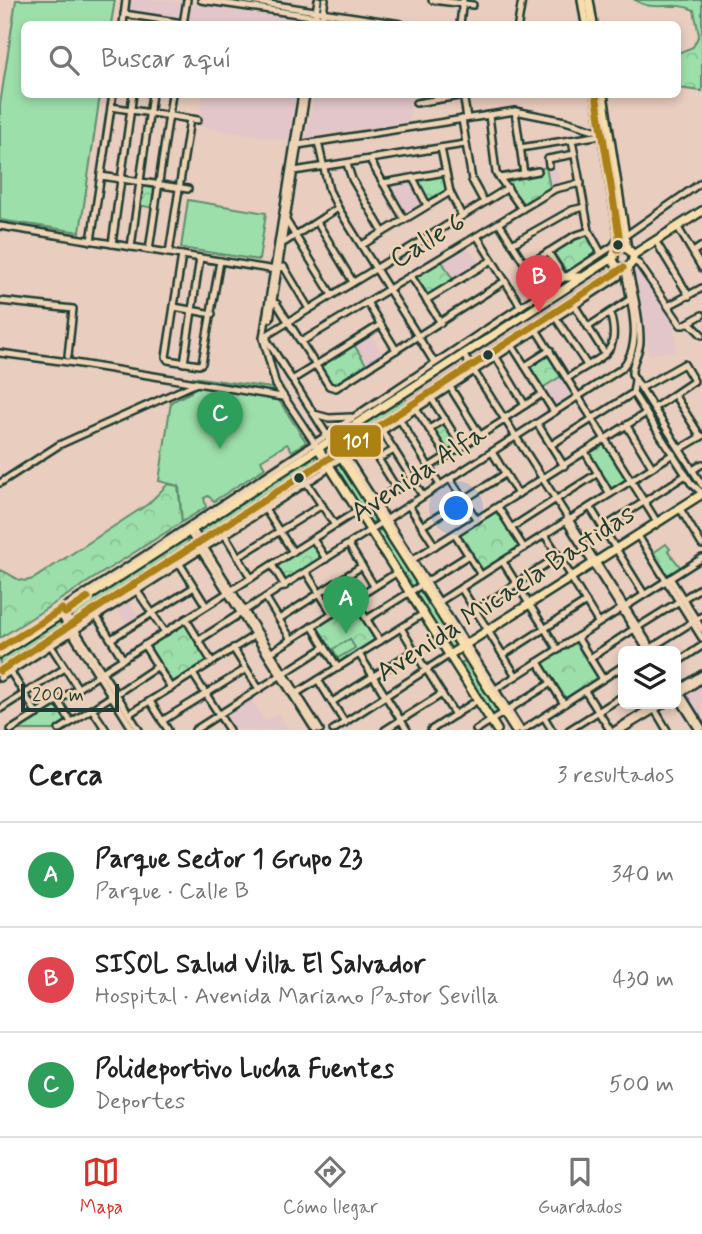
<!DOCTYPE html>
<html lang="es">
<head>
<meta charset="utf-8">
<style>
	:root { --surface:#fff; --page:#f6f6f6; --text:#222; --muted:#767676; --line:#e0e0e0; --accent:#d93025 }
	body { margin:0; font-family:Mynerve,sans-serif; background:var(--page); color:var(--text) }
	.controls { position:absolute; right:21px; bottom:21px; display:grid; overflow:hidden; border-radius:10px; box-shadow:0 4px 10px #0003 }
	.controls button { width:63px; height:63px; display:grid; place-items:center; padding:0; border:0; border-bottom:2px solid var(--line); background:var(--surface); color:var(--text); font:35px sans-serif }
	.scale { position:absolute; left:21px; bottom:18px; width:98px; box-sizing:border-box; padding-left:7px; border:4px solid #1f3d34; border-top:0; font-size:19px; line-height:24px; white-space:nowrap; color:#1f3d34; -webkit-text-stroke:5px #efd3b5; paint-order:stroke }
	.you { position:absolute; left:457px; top:509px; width:24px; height:24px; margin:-18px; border:5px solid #fff; border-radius:50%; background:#1a73e8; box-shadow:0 0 0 10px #1a73e833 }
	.badge { display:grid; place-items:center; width:46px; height:46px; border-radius:50%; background:var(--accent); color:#fff; font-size:23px; font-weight:700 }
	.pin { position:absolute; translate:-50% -58px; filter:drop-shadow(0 2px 4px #0008) }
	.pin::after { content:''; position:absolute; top:37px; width:24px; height:21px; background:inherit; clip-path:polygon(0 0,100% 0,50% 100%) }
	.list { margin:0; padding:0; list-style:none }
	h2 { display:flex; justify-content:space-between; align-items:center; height:91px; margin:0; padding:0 28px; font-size:30px }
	h2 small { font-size:23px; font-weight:400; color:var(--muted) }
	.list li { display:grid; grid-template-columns:46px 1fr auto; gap:21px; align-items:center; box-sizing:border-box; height:105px; padding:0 28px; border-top:2px solid var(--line) }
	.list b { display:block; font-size:26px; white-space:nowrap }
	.list p { margin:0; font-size:23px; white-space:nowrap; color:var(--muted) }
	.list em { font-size:23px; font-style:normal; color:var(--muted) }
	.icon { flex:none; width:38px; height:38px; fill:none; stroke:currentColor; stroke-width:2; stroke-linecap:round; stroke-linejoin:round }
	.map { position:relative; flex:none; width:702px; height:730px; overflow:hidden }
	.search { position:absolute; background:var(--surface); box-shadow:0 4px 10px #0003; left:21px; right:21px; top:21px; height:77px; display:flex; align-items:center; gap:18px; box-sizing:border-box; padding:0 24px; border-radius:10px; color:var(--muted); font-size:26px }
	.sheet { height:406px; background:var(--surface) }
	nav { display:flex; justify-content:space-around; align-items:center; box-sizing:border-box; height:98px; border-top:2px solid var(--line); background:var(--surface); font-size:19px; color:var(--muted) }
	nav a { display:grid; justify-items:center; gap:4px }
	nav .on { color:var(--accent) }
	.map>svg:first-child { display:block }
	.built { fill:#e2c6c9 }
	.grass { fill:url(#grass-tufts); stroke:#5e8e6f; stroke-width:2 }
	.forest { fill:url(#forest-crowns); stroke:#5e8e6f; stroke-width:2 }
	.garden { fill:#9ddfaa; stroke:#5e8e6f; stroke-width:2 }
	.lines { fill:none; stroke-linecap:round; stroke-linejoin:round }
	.minor-casing { stroke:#1f3d34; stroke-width:10 }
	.major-casing { stroke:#1f3d34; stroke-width:12 }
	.minor { stroke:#efd3b5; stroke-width:5 }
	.major { stroke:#f8deab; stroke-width:7 }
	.bus-1-casing { stroke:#efd3b5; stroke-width:12 }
	.bus-1 { stroke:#ab8112; stroke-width:7 }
	.bus-dot { fill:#1f3d34; stroke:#efd3b5; stroke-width:2.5 }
	.labels { text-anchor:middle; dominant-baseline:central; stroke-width:5; stroke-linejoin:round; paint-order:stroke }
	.street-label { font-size:28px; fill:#1f3d34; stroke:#efd3b5 }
	.line-badge { stroke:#efd3b5; stroke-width:2.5 }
	.badge-label { font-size:19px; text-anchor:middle; font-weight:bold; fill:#fff }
</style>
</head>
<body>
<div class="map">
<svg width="702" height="730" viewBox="0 0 702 730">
	<defs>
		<pattern id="grass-tufts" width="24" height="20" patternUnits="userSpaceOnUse" patternTransform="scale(1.75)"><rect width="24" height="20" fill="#9ddfaa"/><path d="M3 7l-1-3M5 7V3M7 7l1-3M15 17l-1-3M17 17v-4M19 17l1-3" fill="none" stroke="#87c093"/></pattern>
		<pattern id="forest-crowns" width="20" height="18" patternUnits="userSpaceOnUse" patternTransform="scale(1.75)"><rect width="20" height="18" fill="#9ddfaa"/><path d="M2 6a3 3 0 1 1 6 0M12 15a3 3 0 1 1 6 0" fill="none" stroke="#87c093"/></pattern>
	</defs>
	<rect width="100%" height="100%" fill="#e9cdbe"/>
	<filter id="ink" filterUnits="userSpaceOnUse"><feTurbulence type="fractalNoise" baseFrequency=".0143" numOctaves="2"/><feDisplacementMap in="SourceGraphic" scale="14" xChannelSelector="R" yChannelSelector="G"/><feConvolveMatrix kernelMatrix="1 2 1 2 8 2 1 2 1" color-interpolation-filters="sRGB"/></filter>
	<g filter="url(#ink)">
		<g class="built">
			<polygon points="128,0 167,0 184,3 181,21 126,12"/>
			<polygon points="188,3 308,21 309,24 185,24"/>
			<polygon points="203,95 299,95 291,141 198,126"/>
			<polygon points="313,95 412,95 409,121 307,138"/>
			<polygon points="556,166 559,185 551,189 547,167"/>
			<polygon points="412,181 423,203 406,214 389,185"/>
			<polygon points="466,245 479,264 454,280 442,260"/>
			<polygon points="602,266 607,275 477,359 472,352"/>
			<polygon points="639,267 677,327 674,328 676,351 649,354 633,269"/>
			<polygon points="370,334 383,355 367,365 354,344"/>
			<polygon points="455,362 461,370 411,402 405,393"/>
			<polygon points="563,375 574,395 555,407 542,389"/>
			<polygon points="129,601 139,617 127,624 117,608"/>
			<polygon points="702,682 702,721 684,693 692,690"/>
			<polygon points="251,699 265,721 278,713 289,730 235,730 226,715"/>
		</g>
		<g class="grass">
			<polygon points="564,280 573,280 444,359"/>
			<polygon points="320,466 323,470 206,544 204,541"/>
		</g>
		<g class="forest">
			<path d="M635 0H702V91L678 88V53L693 47 699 35 694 10C673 0 653 13 635 0Z"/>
			<polygon points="546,167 550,188 523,205 503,180"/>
			<polygon points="443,174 448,191 427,201 417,180"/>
			<polygon points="141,183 158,185 154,208 138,205"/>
			<polygon points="588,233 598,252 567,272 553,252 575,237"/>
			<polygon points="441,260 454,281 427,297 414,277"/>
			<polygon points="353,343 367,366 335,386 332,385 318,366"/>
			<polygon points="550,353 563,375 542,388 529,366"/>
			<polygon points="403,395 409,404 338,448 334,439"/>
			<polygon points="444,420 459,446 447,453 431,429"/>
			<polygon points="604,443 628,480 611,492 587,453"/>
			<polygon points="313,455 318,462 202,537 198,529"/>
			<polygon points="340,459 378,518 368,525 332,464"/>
			<path d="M168 484 178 486 182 522 0 638V570C14 574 17 585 33 579L148 504Z"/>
			<polygon points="497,510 521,548 483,573 459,534"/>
			<polygon points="384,528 419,584 411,589 374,534"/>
			<polygon points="186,538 191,545 76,620 71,612"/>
			<polygon points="313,541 324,559 285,584 274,566"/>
			<polygon points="666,544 670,549 668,551 681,568 668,576 653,553"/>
			<polygon points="421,587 458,646 450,652 413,594"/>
			<polygon points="353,603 377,640 338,665 315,628"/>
			<polygon points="58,620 63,628 0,668 0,657"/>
			<polygon points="185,623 209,661 171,685 147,647"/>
			<polygon points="577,641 600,678 565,700 542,663"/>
			<polygon points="468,659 501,712 492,719 458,666"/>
			<polygon points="56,704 67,722 55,730 20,730 18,728"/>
		</g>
		<g class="garden">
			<polygon points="16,0 115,0 111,24 24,24 24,94 100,95 80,232 0,220 0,105"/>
			<polygon points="188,200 266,213 259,260 181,248"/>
			<polygon points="193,377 271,388 306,442 292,451 287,444 261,460 265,468 214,501 208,496 204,498 206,507 182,522 179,486 159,481 171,402 191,392"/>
			<polygon points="350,639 355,648 338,658 333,649"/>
		</g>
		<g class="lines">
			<defs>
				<g id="minor">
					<polyline points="201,0 366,24"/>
					<polyline points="243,0 401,24"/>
					<polyline points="432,0 473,5"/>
					<polyline points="124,14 183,23"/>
					<polyline points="123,24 126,0"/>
					<polyline points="183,24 187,0"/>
					<polyline points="314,24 318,0"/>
					<polyline points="321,24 325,0"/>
					<polyline points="460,24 463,0"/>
					<polyline points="518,24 522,0"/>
					<polyline points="302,94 263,338 276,385 316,445"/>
					<polyline points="463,94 467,118"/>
					<polyline points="416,103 471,94"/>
					<polyline points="111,107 198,120"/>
					<polyline points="515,111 524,174"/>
					<polyline points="489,115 496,173 522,209"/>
					<polyline points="462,119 472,180 484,202"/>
					<polyline points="572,140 589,231 601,253"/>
					<polyline points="318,142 329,190 338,208 434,362"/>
					<polyline points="298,145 515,111 565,121 601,132"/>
					<polyline points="441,148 450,192 462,216"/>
					<polyline points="520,148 602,135"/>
					<polyline points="370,160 404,219"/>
					<polyline points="347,164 352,179 383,232"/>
					<polyline points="549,165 548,159 575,154"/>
					<polyline points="294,171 465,144"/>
					<polyline points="101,176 188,189"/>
					<polyline points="413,178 427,205"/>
					<polyline points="500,178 538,171"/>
					<polyline points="383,183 445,172"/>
					<polyline points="287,222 332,295"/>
					<polyline points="317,222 353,282"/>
					<polyline points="499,223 542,291"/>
					<polyline points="0,226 276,270"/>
					<polyline points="680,231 702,268"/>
					<polyline points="477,236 520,305"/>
					<polyline points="625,236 702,182"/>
					<polyline points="91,241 113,94"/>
					<polyline points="285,242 338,208"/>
					<polyline points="112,244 133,94"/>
					<polyline points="512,244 572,210 585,207"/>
					<polyline points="362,245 450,192"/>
					<polyline points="658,245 689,296"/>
					<polyline points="131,247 152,94"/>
					<polyline points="149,250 172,94"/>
					<polyline points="548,252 564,277"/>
					<polyline points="693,252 702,246"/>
					<polyline points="169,253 190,119"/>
					<polyline points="182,255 166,357 168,360 199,365 202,363 220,261"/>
					<polyline points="633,261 639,264 681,325 684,325 702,315"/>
					<polyline points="526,266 574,236 589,231"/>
					<path d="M628 267C633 291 640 317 640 341 640 353 631 363 632 374L702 485"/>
					<polyline points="277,268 284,267 309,309"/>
					<polyline points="411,276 441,323"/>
					<polyline points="426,300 492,260"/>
					<polyline points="0,301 73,309 68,356"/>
					<polyline points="273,302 277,304 329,386 336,388 505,281"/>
					<polyline points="367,302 396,350"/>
					<polyline points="575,306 605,354"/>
					<polyline points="668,306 702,288"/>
					<polyline points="174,307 212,314"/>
					<polyline points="556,318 587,365"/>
					<polyline points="270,319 306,94"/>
					<polyline points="690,323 702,335"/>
					<polyline points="588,327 629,300"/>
					<polyline points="537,331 657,522"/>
					<polyline points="267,335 508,188"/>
					<polyline points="267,336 267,340 329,438"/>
					<polyline points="301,342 555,189 581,183"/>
					<polyline points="513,347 554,412"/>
					<polyline points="0,353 68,362 282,397"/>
					<polyline points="463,354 653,651"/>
					<polyline points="496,357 525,405"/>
					<polyline points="184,363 200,258"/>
					<polyline points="525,366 550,350"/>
					<path d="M568 378C598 356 623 357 610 313"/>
					<polyline points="292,380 380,325"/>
					<polyline points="635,380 633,393 691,483 702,493"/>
					<polyline points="450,387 480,435"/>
					<polyline points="641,388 684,364 694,381 654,408"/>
					<polyline points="675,396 701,437"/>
					<polyline points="432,399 462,447"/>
					<polyline points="416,409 447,456"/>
					<polyline points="314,414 329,418 351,417"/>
					<polyline points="505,418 542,394"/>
					<polyline points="400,420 440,485"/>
					<polyline points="537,423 564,466"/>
					<polyline points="627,426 652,467"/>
					<polyline points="429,429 445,419"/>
					<polyline points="382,431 423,496"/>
					<polyline points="367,441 397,489"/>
					<polyline points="551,445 633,393"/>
					<polyline points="680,449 702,436"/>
					<polyline points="492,452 518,494"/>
					<polyline points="585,452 610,494"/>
					<polyline points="344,453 521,730"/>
					<polyline points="378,459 394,450"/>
					<polyline points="429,467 503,421"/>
					<polyline points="693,470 702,464"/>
					<polyline points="543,478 646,413"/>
					<polyline points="450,479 477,520"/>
					<polyline points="0,483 59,445 197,383"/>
					<polyline points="307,483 335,525"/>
					<polyline points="557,499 598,473"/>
					<polyline points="375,501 412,479"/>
					<polyline points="409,506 435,546"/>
					<polyline points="498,507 524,548"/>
					<polyline points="590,507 616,549"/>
					<polyline points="265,509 293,552"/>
					<polyline points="682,512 702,545"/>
					<polyline points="569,520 673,454"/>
					<polyline points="566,521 648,651"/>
					<polyline points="422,526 505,474"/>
					<polyline points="192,528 320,730"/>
					<polyline points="511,528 553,501"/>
					<polyline points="603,528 686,475"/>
					<polyline points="187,529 315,730"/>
					<polyline points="455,534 481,575"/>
					<polyline points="225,535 251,578"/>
					<polyline points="545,535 572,577"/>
					<polyline points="313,539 326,559"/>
					<polyline points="640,539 702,638"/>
					<polyline points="349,545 374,586"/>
					<polyline points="618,552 644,594"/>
					<polyline points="238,557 322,505"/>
					<polyline points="412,560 540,480"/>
					<polyline points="503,562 558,650"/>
					<polyline points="180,564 206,606"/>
					<polyline points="272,565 285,586"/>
					<polyline points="306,572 332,613"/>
					<polyline points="670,578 702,629"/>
					<polyline points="573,581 598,622"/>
					<polyline points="461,588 488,630"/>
					<polyline points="137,591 165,632"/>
					<polyline points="266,598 291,639"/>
					<polyline points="354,599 380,641"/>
					<polyline points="439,602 566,521"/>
					<polyline points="625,607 702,558"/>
					<polyline points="475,611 558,556"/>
					<polyline points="64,612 139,730"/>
					<polyline points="60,614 133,730"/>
					<polyline points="97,617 123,659"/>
					<polyline points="186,619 212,662"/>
					<polyline points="279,619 362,566"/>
					<polyline points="367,619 469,555"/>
					<polyline points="312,626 338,668"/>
					<polyline points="638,627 702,587"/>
					<polyline points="401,628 426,670"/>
					<polyline points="490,634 516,676"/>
					<polyline points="577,637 603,679"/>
					<polyline points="111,639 194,587"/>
					<path d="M199 640 621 369C646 343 629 301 625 269"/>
					<polyline points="144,645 171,688"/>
					<polyline points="51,646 78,688"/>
					<path d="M0 648C207 518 408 379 613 246L617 240"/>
					<polyline points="233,648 259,689"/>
					<polyline points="651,648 702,616"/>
					<polyline points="270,653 396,573"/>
					<polyline points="359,654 407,730"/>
					<polyline points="503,655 586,602"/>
					<polyline points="590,658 634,629"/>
					<polyline points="538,662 564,704"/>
					<polyline points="676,663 702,646"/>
					<polyline points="10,671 37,714"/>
					<polyline points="102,672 357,511"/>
					<polyline points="428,672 455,715"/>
					<polyline points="193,674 229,730"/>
					<polyline points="0,678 325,471 328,466 341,458 618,277 624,268"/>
					<polyline points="318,680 345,723"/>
					<polyline points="676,686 702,728"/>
					<polyline points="494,690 621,609"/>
					<polyline points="585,691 610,730"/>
					<polyline points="676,691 702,674"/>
					<polyline points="297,693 423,614"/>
					<polyline points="116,694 158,666"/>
					<polyline points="676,694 699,730"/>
					<polyline points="678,695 702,679"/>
					<polyline points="58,701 71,722"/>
					<polyline points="150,701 168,730"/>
					<polyline points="332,702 415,650"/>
					<polyline points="0,709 65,668"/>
					<polyline points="92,709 106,730"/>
					<polyline points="655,710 667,730"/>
					<polyline points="129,714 255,635"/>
					<polyline points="544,717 552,730"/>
					<polyline points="162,721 246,669"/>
					<polyline points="11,730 99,675"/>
					<polyline points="59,730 112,696"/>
					<polyline points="195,730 325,647"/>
					<polyline points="333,730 449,655"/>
					<polyline points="385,730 442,694"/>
					<polyline points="431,730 478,700"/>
					<polyline points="476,730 551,683"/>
					<polyline points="523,730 623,666"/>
					<polyline points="569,730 623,696"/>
					<polyline points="615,730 656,704"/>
					<polyline points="621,730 664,704"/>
				</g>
				<g id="major">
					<polyline points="582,0 586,24"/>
					<polyline points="589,0 593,24"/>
					<polyline points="596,94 619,235 618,250"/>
					<polyline points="603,94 627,249"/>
					<circle cx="623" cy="258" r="10"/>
					<polyline points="633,255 702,211"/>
					<polyline points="564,277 581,277"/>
					<polyline points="330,440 515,730"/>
					<polyline points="318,448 497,730"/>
					<polyline points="0,654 614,257"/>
					<polyline points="449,655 702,494"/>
					<polyline points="0,671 623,268"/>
				</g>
			</defs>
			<use href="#minor" class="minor-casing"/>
			<use href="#major" class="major-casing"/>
			<use href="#minor" class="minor"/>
			<use href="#major" class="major"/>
			<defs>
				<g id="bus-1">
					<polyline points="596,94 619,235 618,250"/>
					<polyline points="0,648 62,609 65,613 88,598"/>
					<polyline points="0,671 623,268"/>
				</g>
			</defs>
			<use href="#bus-1" class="bus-1-casing"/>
			<use href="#bus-1" class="bus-1"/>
		</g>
	</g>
	<g class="bus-dot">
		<circle cx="618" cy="245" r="6"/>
		<circle cx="488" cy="355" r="6"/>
		<circle cx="299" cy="478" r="6"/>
	</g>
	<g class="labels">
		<g class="street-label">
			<text transform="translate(428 241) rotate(-31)">Calle 6</text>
			<text transform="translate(419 474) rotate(-33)">Avenida Alfa</text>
			<text transform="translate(506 594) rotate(-33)">Avenida Micaela Bastidas</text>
		</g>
	</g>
	<rect class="line-badge" x="329" y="424" width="53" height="34" rx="7" fill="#ab8112"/>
	<g class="badge-label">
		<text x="356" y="448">101</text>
	</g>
</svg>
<div class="controls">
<button><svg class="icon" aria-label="layers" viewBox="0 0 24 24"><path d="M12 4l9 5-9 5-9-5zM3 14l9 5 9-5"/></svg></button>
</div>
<div class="scale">200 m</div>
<div class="you"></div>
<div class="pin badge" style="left:346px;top:634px;background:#2e9e5b">A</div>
<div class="pin badge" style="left:539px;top:313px;background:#e0444e">B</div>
<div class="pin badge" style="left:220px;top:449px;background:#2e9e5b">C</div>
<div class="search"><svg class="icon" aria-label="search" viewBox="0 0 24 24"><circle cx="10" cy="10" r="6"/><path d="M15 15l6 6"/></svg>Buscar aquí</div>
</div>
<section class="sheet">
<h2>Cerca<small>3 resultados</small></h2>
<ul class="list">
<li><span class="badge" style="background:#2e9e5b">A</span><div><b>Parque Sector 1 Grupo 23</b><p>Parque · Calle B</p></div><em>340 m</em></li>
<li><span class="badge" style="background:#e0444e">B</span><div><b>SISOL Salud Villa El Salvador</b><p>Hospital · Avenida Mariano Pastor Sevilla</p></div><em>430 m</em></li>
<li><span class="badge" style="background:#2e9e5b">C</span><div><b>Polideportivo Lucha Fuentes</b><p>Deportes</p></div><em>500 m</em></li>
</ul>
</section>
<nav>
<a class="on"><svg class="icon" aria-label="map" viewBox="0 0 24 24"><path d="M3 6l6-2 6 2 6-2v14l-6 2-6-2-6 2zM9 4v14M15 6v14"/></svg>Mapa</a>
<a><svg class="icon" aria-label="directions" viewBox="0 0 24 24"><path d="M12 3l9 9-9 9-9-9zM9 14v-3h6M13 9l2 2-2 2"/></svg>Cómo llegar</a>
<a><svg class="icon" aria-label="saved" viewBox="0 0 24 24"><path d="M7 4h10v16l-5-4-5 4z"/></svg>Guardados</a>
</nav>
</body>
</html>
